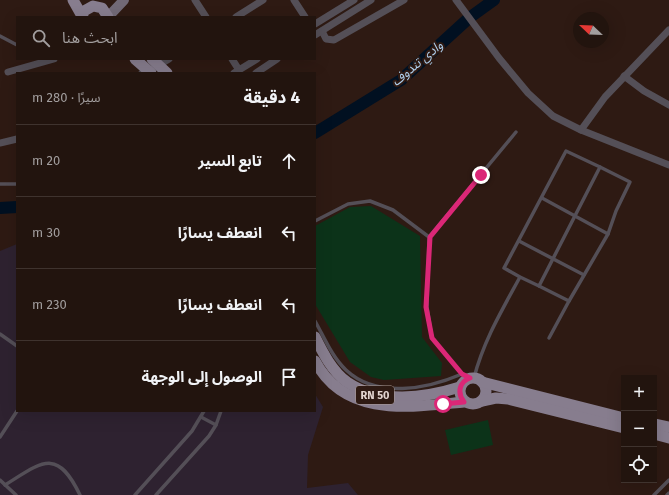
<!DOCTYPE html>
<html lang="ar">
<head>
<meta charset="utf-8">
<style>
	:root { --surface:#22140e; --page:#2e211c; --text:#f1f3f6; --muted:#a29e9e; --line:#3f332e }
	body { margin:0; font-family:"Fira Sans","Noto Sans Arabic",sans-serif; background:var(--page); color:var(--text); direction:rtl }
	.controls { position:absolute; right:12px; bottom:12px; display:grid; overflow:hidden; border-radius:0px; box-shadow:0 4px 16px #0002 }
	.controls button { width:36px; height:36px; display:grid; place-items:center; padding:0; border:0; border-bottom:1px solid var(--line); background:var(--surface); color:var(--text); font:20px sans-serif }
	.compass { position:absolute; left:573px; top:12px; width:36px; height:36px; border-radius:50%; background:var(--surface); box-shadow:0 4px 16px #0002; rotate:293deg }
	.stop { position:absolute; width:12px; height:12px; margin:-9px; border:3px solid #db2777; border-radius:50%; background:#fff }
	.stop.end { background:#db2777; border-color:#fff; box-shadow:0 1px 4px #0008 }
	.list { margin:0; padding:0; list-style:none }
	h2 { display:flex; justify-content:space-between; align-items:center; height:52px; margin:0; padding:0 16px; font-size:17px }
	h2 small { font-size:13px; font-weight:400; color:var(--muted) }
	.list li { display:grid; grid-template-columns:26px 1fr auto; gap:12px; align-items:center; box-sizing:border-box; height:72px; padding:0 16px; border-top:1px solid var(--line) }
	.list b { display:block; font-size:15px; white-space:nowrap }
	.list em { font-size:13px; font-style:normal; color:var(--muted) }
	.icon { flex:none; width:22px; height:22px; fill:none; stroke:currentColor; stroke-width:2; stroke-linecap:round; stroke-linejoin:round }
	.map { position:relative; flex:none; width:669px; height:495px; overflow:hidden; direction:ltr }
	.search { position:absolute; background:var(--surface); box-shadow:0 4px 16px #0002; left:16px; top:16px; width:300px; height:44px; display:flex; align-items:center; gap:10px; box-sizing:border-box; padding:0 14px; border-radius:0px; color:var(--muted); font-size:15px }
	.panel { position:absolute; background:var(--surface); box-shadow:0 4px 16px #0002; left:16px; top:72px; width:300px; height:340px; border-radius:0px; direction:rtl }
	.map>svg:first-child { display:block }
	.industrial { fill:#2e2230 }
	.green { fill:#0c3319 }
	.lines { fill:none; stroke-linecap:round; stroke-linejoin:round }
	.river { stroke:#011021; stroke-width:12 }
	.service { stroke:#544f57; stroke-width:3.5 }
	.minor { stroke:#544f57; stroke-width:7 }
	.secondary { stroke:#716976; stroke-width:10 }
	.primary { stroke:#877d8e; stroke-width:11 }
	.route { stroke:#db2777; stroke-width:5 }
	.labels { text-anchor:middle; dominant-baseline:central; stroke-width:4; stroke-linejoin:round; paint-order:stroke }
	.shield { fill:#2e1a13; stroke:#ac9c97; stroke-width:1 }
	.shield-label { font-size:11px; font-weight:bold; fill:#e2d4cf }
	.water-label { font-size:13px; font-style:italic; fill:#b0d0ee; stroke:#2e1a13 }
</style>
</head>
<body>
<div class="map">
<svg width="669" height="495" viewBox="0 0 669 495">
	<rect width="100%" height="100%" fill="#2e1a13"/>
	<polygon class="industrial" points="17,244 17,411 315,411 315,394 323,407 308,455 307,488 348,483 358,495 0,495 0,251"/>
	<g class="green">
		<polygon points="371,206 420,236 422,337 442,363 441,376 384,380 371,377 350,362 315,304 315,226 350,207"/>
		<polygon points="488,420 493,445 451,455 445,430"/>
	</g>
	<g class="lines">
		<g class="river">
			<polyline points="315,133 401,80 469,18 494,0"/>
			<polyline points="0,208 17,207"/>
		</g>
		<g class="service">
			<polyline points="0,36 17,45"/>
			<polyline points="600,167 630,182 616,211 608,234"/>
			<polyline points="0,184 17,184"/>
			<polyline points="542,198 608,234 569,301"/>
			<polyline points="315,221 348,204 370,201 393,210 429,237 427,307 432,338 462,374 470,378"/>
			<polyline points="429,237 516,132"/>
			<polyline points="519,241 584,275"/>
			<polyline points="539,286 569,301 549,338"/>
			<path d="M315 321C324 337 332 357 346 370 377 399 427 389 462 374"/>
			<polyline points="0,334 17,346"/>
			<path d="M474 378C483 342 502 310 520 277L504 268 566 151 600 167 539 286 520 277"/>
			<polyline points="201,417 216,425"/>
			<polyline points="0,437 17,411"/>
			<polyline points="0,480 16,495"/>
			<path d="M5 485C42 462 57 447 80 495"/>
			<polyline points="135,495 192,431 204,411"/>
			<polyline points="156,495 209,436 216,425 221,411"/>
			<polyline points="654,495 669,480"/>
			<polyline points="667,495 669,493"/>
		</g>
		<g class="minor">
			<polyline points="195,0 206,17"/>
			<polyline points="294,0 305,17"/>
			<polyline points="456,0 499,58 528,93 553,116 581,130 669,165"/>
			<polyline points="236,17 263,0"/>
			<polyline points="315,24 354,0"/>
			<polyline points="322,31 326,39 334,40 404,0"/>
			<polyline points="315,35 371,0"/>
			<polyline points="232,59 239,70"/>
			<polyline points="8,72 54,59"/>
			<polyline points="142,73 149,71 169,59"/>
			<polyline points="234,73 257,59"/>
			<polyline points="256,73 277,59"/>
			<polyline points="624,76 644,91 669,105"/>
			<polyline points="581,130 605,97 669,30"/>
			<polyline points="0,143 17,139"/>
		</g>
		<polyline class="secondary" points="108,17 124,0"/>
		<g class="primary">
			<polyline points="73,0 82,16"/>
			<polyline points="82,17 84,11 93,6 102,8 108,17"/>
			<polyline points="135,59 151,73"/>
			<polyline points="152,59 167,73"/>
			<path d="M315 337C323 353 332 371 347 382 379 404 425 398 460 387"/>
			<path d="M315 361C345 418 410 407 464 402"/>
			<circle cx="473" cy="391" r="13"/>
			<polyline points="482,382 624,418"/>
			<polyline points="482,401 496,398 508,399 624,428"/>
			<polyline points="654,424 669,427"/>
			<polyline points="654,434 669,438"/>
		</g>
	</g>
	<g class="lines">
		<path class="route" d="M443 404 464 402C457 393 459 382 470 378L462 374 432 338 426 307 430 237 481 175"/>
	</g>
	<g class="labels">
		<rect class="shield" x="356" y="386" width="38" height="18" rx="3"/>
		<g class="shield-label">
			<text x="375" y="395">RN 50</text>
		</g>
		<g class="water-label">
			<text transform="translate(417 63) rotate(-40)">وادي تندوف</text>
		</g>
	</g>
</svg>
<div class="controls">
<button>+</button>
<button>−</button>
<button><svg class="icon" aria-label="locate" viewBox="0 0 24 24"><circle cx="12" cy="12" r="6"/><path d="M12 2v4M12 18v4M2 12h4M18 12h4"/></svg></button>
</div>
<svg class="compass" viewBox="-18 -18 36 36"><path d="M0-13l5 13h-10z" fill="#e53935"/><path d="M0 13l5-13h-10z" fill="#a29e9e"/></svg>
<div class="stop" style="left:443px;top:404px"></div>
<div class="stop end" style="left:481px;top:175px"></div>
<div class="search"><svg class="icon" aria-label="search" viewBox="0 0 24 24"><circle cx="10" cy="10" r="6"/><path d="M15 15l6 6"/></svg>ابحث هنا</div>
<section class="panel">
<h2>4 دقيقة<small>سيرًا · 280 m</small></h2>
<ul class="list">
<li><svg class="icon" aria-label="ahead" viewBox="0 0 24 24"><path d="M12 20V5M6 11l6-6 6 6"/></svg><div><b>تابع السير</b></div><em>20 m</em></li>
<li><svg class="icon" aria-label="left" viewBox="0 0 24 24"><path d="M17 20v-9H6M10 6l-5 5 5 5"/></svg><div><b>انعطف يسارًا</b></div><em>30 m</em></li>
<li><svg class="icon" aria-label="left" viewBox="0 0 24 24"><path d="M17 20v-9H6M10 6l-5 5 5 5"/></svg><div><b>انعطف يسارًا</b></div><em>230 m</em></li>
<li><svg class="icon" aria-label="arrive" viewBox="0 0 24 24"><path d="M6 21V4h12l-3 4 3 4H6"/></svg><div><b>الوصول إلى الوجهة</b></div></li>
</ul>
</section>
</div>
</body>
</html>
